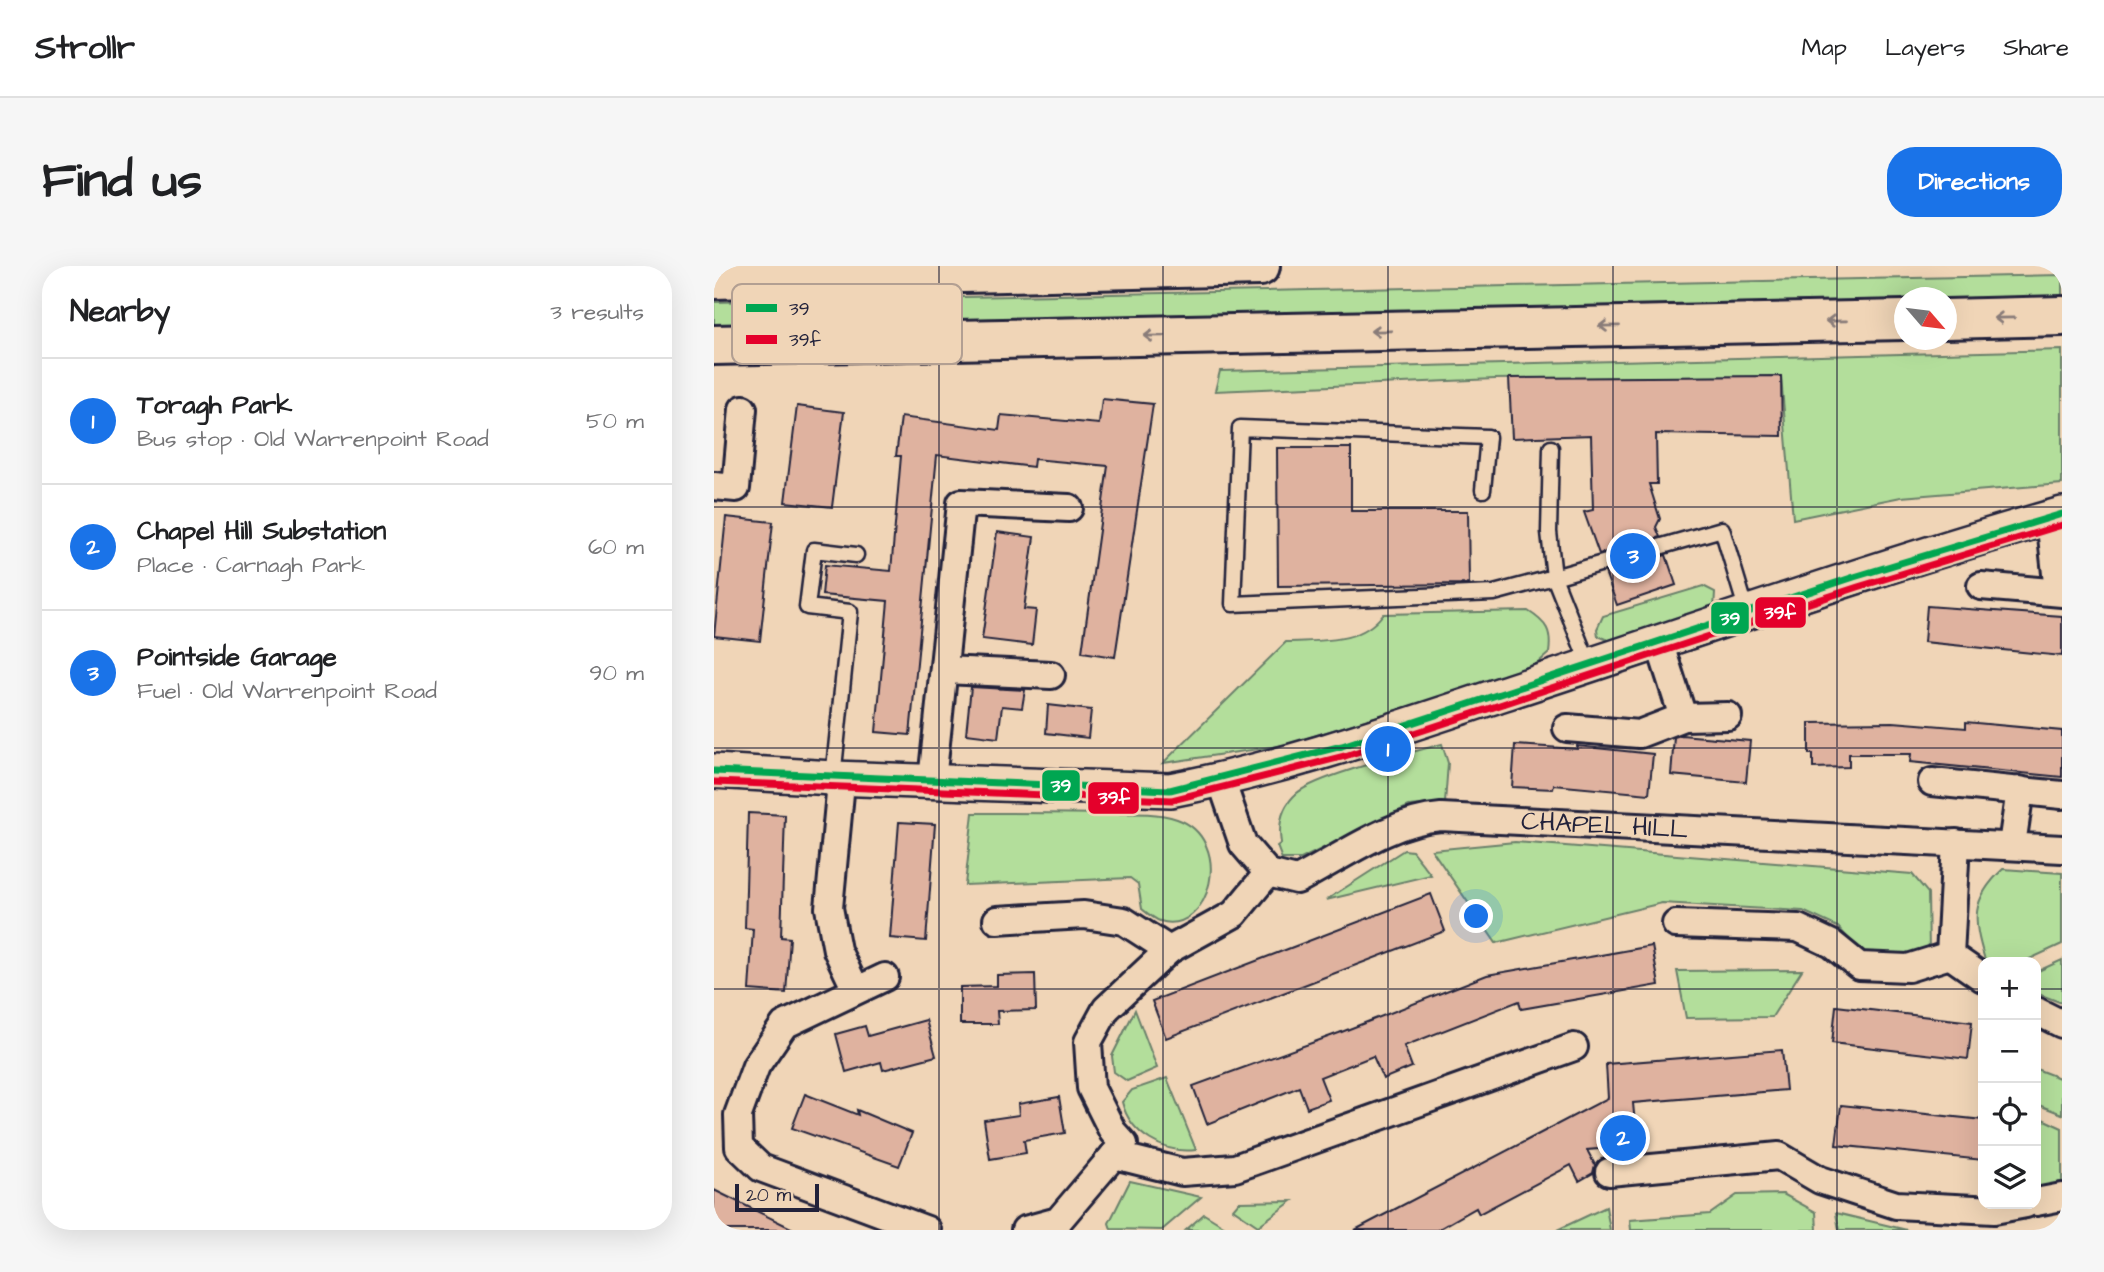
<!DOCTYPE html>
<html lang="en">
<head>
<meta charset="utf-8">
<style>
	:root { --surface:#fff; --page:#f6f6f6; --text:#202124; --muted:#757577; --line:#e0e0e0; --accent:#1a73e8 }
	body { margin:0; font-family:"Architects Daughter",sans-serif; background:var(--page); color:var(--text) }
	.controls { position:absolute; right:21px; bottom:21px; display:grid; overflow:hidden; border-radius:14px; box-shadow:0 7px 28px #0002 }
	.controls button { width:63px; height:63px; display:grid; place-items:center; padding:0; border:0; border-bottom:2px solid var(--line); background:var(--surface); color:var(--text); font:35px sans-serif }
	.compass { position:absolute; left:1180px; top:21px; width:63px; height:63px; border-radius:50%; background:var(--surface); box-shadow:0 7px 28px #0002; rotate:118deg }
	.scale { position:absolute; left:21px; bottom:18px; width:84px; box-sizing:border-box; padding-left:7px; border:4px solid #22223b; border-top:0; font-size:19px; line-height:24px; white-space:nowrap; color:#22223b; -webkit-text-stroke:5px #f0d5b7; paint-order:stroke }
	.you { position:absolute; left:763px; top:651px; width:24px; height:24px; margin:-18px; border:5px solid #fff; border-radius:50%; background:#1a73e8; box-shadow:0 0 0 10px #1a73e833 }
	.badge { display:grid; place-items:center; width:46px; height:46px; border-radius:50%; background:var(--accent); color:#fff; font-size:23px; font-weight:700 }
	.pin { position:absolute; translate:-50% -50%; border:4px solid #fff; box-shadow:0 2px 7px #0006 }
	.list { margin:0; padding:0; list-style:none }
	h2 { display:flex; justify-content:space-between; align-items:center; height:91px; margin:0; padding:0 28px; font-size:30px }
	h2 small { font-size:23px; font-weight:400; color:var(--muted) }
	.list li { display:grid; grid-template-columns:46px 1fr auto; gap:21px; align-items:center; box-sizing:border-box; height:126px; padding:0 28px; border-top:2px solid var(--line) }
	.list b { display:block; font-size:26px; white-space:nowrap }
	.list p { margin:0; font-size:23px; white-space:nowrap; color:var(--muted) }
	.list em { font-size:23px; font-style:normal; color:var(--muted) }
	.icon { flex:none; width:38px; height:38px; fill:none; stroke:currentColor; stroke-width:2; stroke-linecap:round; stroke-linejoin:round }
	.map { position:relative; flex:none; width:1348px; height:964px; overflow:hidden; border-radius:28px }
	header { display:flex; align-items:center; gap:42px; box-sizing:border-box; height:98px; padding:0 35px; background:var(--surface); border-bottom:2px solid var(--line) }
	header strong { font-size:33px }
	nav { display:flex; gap:38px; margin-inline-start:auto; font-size:24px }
	.intro { display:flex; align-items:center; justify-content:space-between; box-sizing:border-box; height:168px; padding:0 42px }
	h1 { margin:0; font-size:49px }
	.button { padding:18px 32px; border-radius:28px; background:var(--accent); color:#fff; font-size:24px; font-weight:700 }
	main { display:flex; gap:42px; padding:0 42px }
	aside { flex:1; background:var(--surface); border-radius:28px; box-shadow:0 7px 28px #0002 }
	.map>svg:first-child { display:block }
	.green { fill:#b3de9b; stroke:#6a806b; stroke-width:2 }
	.building { fill:#dfb29f; stroke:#22223b; stroke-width:2 }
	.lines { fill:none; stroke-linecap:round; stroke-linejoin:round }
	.service-casing { stroke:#22223b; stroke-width:19 }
	.minor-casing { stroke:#22223b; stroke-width:32 }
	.tertiary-casing { stroke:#22223b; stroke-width:38 }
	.trunk-casing { stroke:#22223b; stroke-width:44 }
	.service { stroke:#f0d5b7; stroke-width:14 }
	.minor { stroke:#f0d5b7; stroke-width:26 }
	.tertiary { stroke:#f0d5b7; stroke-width:33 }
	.trunk { stroke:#f0d5b7; stroke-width:38 }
	.bus-1-casing { stroke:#f0d5b7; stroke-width:12 }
	.bus-2-casing { stroke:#f0d5b7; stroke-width:12 }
	.bus-1 { stroke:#00a651; stroke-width:7 }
	.bus-2 { stroke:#e4002b; stroke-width:7 }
	.oneway { stroke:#897c79 }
	.grid { fill:none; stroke:#22223b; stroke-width:2; stroke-opacity:0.55 }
	.labels { text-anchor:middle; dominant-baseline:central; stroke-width:5; stroke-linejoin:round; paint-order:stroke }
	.street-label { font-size:26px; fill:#22223b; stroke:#f0d5b7 }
	.key { fill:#f0d5b7; stroke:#b29f92; stroke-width:2 }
	.key-label { font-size:19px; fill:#22223b }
	.line-badge { stroke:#f0d5b7; stroke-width:2.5 }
	.badge-label { font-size:19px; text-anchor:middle; font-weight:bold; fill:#fff }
</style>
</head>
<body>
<header>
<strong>Strollr</strong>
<nav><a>Map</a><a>Layers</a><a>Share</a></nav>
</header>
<div class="intro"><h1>Find us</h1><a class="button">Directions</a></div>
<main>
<aside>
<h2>Nearby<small>3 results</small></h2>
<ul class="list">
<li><span class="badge">1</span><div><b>Toragh Park</b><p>Bus stop · Old Warrenpoint Road</p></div><em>50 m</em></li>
<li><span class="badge">2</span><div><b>Chapel Hill Substation</b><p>Place · Carnagh Park</p></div><em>60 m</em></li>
<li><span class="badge">3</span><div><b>Pointside Garage</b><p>Fuel · Old Warrenpoint Road</p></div><em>90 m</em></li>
</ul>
</aside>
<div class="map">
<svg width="1348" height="964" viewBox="0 0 1348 964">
	<rect width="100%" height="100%" fill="#f0d5b7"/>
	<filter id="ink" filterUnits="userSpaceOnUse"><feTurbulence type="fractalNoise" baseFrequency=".0143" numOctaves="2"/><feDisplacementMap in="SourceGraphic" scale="14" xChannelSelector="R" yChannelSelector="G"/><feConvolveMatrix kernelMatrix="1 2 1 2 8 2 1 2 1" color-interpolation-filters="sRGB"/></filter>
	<g filter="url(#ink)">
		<g class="green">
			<polygon points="1348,9 1348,35 1233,37 1232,32 1190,32 1190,38 0,61 0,36"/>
			<polygon points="1348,84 1348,218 1187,231 1079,253 1067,110 781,113 501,125 506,105"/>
			<polygon points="989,320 1001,326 1000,343 899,376 884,370 883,363 889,350"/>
			<path d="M814 345C833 357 838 365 835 387L818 402 571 479 449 497 572 376C606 374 646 379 669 348Z"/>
			<path d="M728 478 734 497 731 537 695 540 587 593H568L563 580 567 577C564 558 568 540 583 527 605 509 696 487 728 478Z"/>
			<path d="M259 547C302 547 345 547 388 548 411 548 440 545 463 553 521 573 497 670 446 655 440 653 433 647 428 643L424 618 416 612 251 619Z"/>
			<polygon points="801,576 1198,608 1214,627 1215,687 1178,692 1150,689 1124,661 1089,645 948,637 782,677 718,584"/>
			<polygon points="690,584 698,585 717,609 612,634"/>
			<path d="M1289 603 1348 607V678L1309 696 1271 694C1259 654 1256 634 1289 603Z"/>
			<polygon points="1348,694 1348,737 1322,727 1322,706"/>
			<polygon points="1088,704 1058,751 972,752 963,705"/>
			<polygon points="421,744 443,802 413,815 400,806 398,790"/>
			<polygon points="1322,803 1348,813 1348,848 1322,838"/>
			<path d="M453 812 482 884C450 888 416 868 408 836L418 824Z"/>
			<polygon points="1322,850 1348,862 1348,916 1322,922"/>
			<polygon points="416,915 487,931 448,964 397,963 395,957"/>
			<polygon points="1069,928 1102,946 1103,964 917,964 916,954 996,948 1023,929"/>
			<polygon points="578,935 544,960 519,943 525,936"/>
			<polygon points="892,941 896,964 843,964"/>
			<polygon points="1122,947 1193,964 1125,964"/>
			<polygon points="490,948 516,964 472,964"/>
		</g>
		<g class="building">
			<polygon points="1067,110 1068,170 942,168 943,218 935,218 946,253 942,261 946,271 885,288 870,246 879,244 877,169 798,172 795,112"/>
			<polygon points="388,133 439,138 401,391 368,386 394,200 320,193 319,201 223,189 196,469 162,466 174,335 108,329 111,299 177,305 187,190 182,190 187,151 285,164 287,149 385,158"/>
			<polygon points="83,140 130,146 118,241 71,236"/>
			<polygon points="563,182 637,182 637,245 754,245 755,318 564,320"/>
			<polygon points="12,251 59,256 46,375 0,370"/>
			<polygon points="283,266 320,271 310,343 322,344 318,379 268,373"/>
			<polygon points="952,289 962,319 903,339 891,306"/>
			<polygon points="1213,340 1348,350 1348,390 1210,376"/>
			<polygon points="257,421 311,424 308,442 288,440 284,472 252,468"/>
			<polygon points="334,439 377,444 374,472 332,467"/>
			<polygon points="1179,456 1252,462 1252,456 1348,465 1348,511 1196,496 1197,488 1135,488 1135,501 1099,502 1099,488 1095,488 1095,457"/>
			<polygon points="967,469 1036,475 1032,516 957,509 960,471"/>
			<polygon points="801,479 863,483 863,480 939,488 935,528 840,519 839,523 798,521"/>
			<polygon points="34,547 71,549 67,671 76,672 72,727 35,724 39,663 31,662"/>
			<polygon points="185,556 221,558 212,675 176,672"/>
			<polygon points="717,628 731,665 452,772 438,735"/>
			<polygon points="938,680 945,719 807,743 805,735 690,780 698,801 669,813 659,790 606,811 615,834 593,842 585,821 493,858 479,820 625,767 773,709"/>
			<polygon points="321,708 322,744 283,745 284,758 246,758 246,721 283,720 283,709"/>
			<polygon points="1122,740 1258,756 1254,793 1118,777"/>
			<polygon points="212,754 222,790 169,804 167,796 132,806 122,768 151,760 154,770"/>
			<polygon points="1068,784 1072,824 919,837 923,880 873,884 881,899 879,907 865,915 857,899 765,948 762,942 723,964 641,964 894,832 892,798"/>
			<polygon points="91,828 144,849 143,844 198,867 185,900 78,862"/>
			<polygon points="345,831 351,867 310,874 312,887 276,893 270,854 305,849 304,838"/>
			<polygon points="1127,839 1269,854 1269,894 1122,879"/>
			<polygon points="0,924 81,964 0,964"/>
		</g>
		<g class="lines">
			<defs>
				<g id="service">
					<polyline points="837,182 835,266 840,311 1008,263 1033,346"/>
					<polyline points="769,224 774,171 526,162 519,338 780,327 840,311 875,399"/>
					<polyline points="119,512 136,346 93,341 100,284 142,289"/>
				</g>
				<g id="minor">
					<polyline points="0,220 22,222 29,143"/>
					<polyline points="1336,252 1344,326"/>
					<polyline points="1267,320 1348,327"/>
					<polyline points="945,376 969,451"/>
					<polyline points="230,404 337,409"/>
					<polyline points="853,462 925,468 969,451 1014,450"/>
					<polyline points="119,512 126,527 115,642 123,684 142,724"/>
					<path id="s1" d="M507 514 529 578 554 607 583 614C628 591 675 555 727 551L1348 583"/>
					<polyline points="218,515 247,237 355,242"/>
					<polyline points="1218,516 1348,529"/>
					<polyline points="1242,577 1236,689 1269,712"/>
					<polyline points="1298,579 1306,524"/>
					<polyline points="554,607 520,648 455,684 392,743 374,776 377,822 399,866 410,878 400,889 468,906 521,902 860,781"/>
					<polyline points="283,654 370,649 410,655 455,684"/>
					<polyline points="962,658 1084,662 1118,678 1145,700 1194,702 1236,689"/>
					<polyline points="171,711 70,759 42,800 24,849 25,881 47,902 213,964"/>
					<polyline points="1322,745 1348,758"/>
					<polyline points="895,906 1065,890 1106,914 1182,939 1280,944 1312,938"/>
					<polyline points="1322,936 1348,931"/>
					<polyline points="311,964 344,955 400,889"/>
				</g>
				<path id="tertiary" d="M0 505 119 512 456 524C572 502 685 462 797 425 981 365 1162 301 1348 248"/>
				<g id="trunk">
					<polyline points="0,13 546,0"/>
					<polyline points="1232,53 1348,50"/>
					<polyline points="0,79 1190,54"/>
				</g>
			</defs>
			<use href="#service" class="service-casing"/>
			<use href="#minor" class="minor-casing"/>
			<use href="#tertiary" class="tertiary-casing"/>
			<use href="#trunk" class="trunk-casing"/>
			<use href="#service" class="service"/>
			<use href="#minor" class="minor"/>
			<use href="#tertiary" class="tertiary"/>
			<use href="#trunk" class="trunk"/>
			<defs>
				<polyline id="bus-1" points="0,505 456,524 628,480 1140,311 1348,248"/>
				<polyline id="bus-2" points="0,516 458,534 631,490 1144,321 1348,259"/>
			</defs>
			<use href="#bus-1" class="bus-1-casing"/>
			<use href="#bus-2" class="bus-2-casing"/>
			<use href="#bus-1" class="bus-1"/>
			<use href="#bus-2" class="bus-2"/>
		</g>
		<defs><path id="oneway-shaft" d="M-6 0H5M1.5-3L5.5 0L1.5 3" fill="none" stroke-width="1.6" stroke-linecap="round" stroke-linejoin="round" transform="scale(1.75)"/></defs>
		<g class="oneway">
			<use href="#oneway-shaft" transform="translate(1290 52) rotate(179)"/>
			<use href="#oneway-shaft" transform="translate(1122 55) rotate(179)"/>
			<use href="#oneway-shaft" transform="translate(895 60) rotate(179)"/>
			<use href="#oneway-shaft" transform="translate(667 65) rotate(179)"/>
			<use href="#oneway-shaft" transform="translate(440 70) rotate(179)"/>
		</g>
	</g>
	<path class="grid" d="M225 0V964M449 0V964M674 0V964M899 0V964M1123 0V964M0 241H1348M0 482H1348M0 723H1269M1322 723H1348"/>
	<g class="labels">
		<g class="street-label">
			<text stroke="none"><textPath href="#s1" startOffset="458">CHAPEL HILL</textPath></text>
		</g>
	</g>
	<rect x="18" y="18" width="230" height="80" rx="10" class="key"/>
	<rect x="32" y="38" width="31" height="8" fill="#00a651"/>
	<rect x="32" y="69" width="31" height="9" fill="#e4002b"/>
	<g class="key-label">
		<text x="75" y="49">39</text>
		<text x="75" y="80">39f</text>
	</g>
	<g class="line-badge">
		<rect x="1040" y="330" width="53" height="33" rx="7" fill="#e4002b"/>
		<rect x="996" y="335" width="40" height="34" rx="7" fill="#00a651"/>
		<rect x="327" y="503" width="40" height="33" rx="7" fill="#00a651"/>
		<rect x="373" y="515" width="53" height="34" rx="7" fill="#e4002b"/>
	</g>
	<g class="badge-label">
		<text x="1066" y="353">39f</text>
		<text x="1016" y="359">39</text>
		<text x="347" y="526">39</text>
		<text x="400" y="538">39f</text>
	</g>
</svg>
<div class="controls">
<button>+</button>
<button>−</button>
<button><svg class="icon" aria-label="locate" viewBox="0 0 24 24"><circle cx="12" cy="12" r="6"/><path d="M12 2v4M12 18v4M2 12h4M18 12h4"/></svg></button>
<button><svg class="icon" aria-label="layers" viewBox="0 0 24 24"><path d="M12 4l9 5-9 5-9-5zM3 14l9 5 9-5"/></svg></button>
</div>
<svg class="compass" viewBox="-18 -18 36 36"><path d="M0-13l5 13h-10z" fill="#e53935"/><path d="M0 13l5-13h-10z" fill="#757577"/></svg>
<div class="scale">20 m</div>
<div class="you"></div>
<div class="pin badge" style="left:674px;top:483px">1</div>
<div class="pin badge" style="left:909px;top:872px">2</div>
<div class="pin badge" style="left:919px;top:290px">3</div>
</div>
</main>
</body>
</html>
